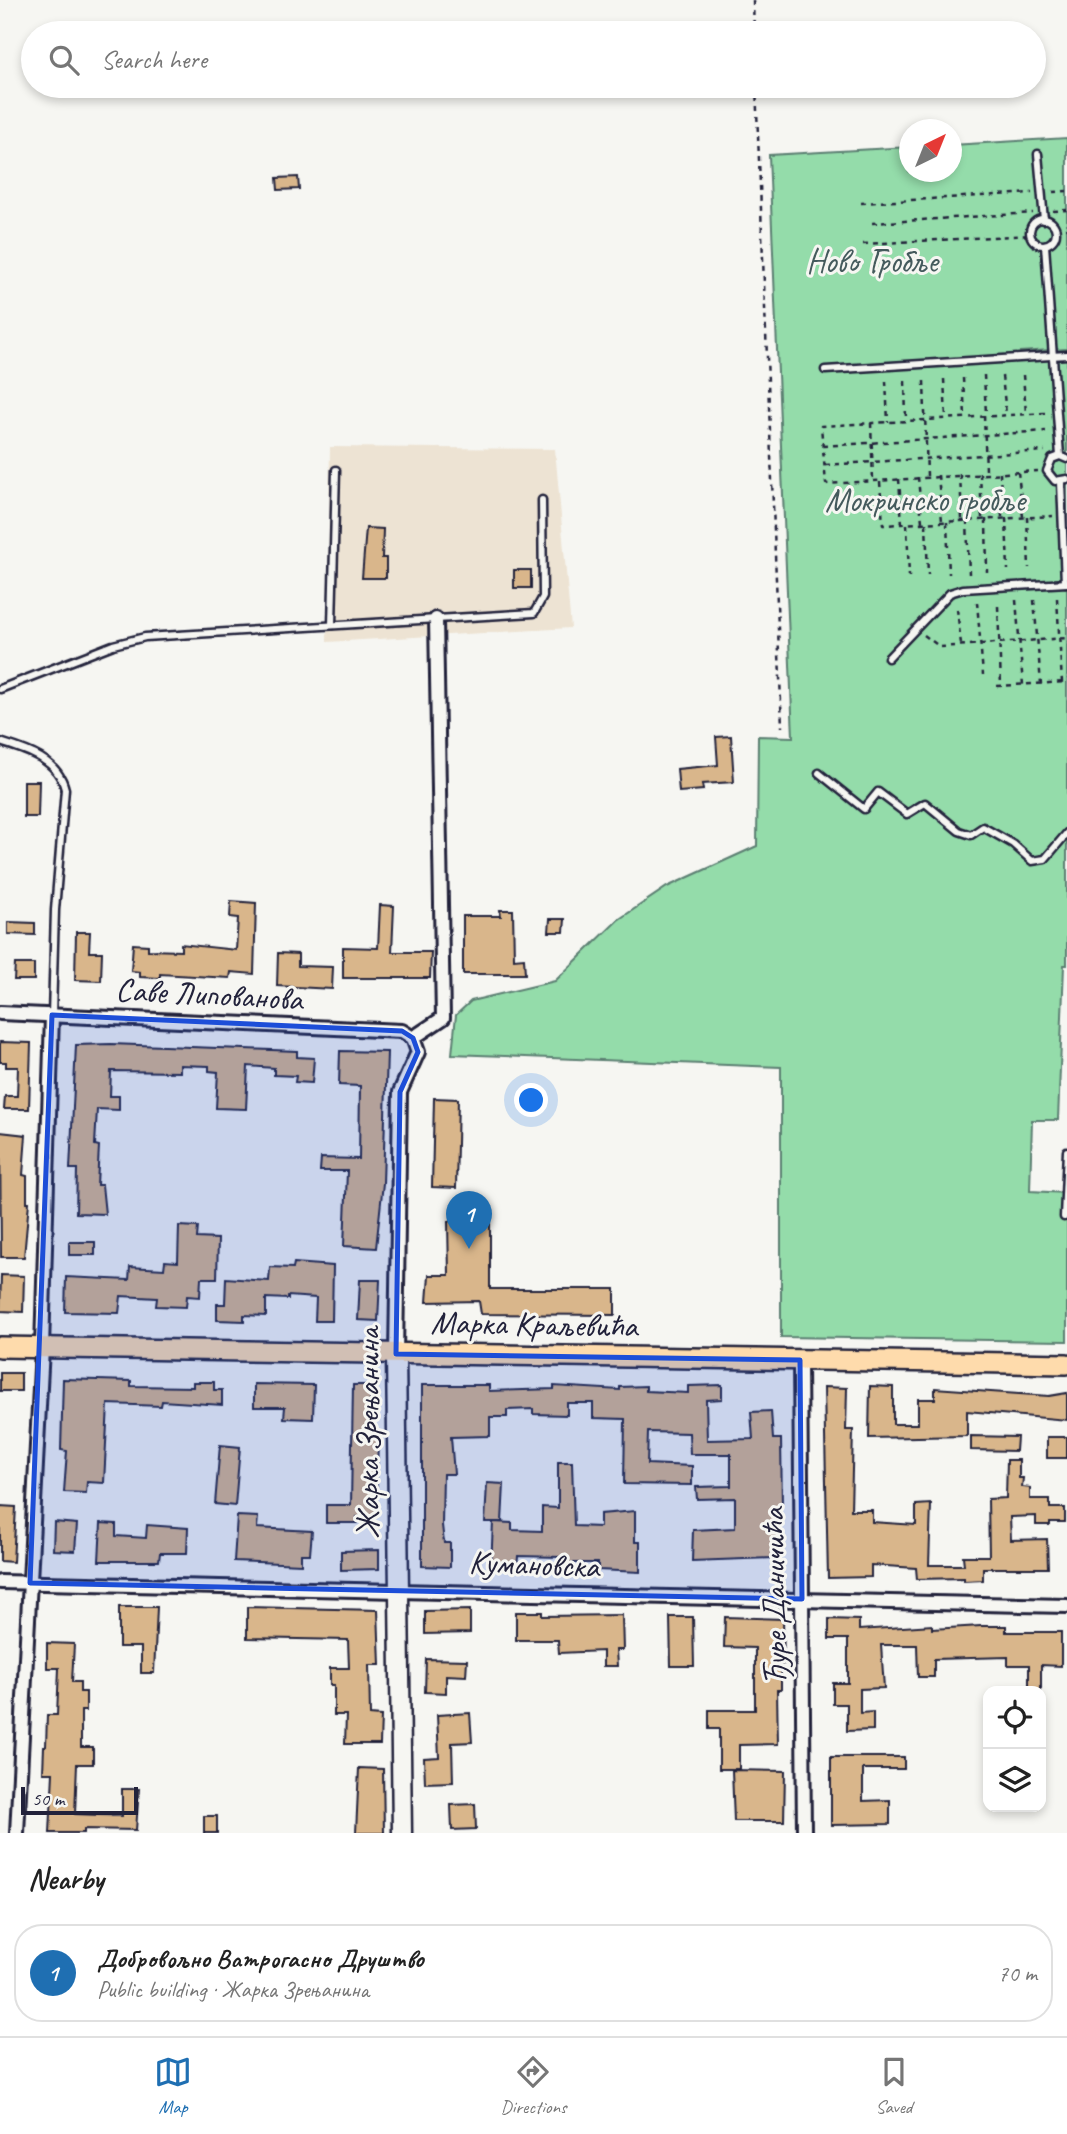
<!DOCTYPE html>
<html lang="en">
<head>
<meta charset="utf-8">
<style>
	:root { --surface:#fff; --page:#f2f2f2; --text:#222; --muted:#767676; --line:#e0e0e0; --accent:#1f6fb2 }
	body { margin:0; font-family:Caveat,sans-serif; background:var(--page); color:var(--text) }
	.controls { position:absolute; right:21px; bottom:21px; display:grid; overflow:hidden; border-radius:14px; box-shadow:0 4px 10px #0003 }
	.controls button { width:63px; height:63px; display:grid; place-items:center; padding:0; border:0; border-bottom:2px solid var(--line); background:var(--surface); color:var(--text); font:35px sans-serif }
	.compass { position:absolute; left:899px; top:119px; width:63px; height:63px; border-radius:50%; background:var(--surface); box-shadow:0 4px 10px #0003; rotate:43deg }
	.scale { position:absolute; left:21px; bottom:18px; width:117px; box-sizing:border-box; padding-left:7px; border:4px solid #22223b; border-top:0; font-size:19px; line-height:24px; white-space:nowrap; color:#22223b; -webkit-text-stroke:5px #f6f6f2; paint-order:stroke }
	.you { position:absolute; left:532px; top:1101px; width:24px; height:24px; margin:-18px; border:5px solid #fff; border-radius:50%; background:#1a73e8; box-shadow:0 0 0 10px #1a73e833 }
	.badge { display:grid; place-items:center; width:46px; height:46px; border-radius:50%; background:var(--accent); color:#fff; font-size:23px; font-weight:700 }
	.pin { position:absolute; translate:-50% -58px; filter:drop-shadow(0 2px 4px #0008) }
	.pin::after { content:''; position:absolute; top:37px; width:24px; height:21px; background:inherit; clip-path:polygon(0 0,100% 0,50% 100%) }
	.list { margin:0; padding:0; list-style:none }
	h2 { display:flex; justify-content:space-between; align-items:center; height:91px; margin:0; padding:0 28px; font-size:30px }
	h2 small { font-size:23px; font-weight:400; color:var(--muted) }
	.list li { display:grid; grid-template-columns:46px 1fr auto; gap:21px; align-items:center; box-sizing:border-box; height:98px; margin:0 14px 14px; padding:0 14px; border:2px solid var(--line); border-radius:28px }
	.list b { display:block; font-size:26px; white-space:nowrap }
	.list p { margin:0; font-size:23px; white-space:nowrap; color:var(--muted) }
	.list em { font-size:23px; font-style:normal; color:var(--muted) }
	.icon { flex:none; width:38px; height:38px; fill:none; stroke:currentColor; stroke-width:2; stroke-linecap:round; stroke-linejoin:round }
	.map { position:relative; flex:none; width:1067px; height:1833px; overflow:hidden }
	.search { position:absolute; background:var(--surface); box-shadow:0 4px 10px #0003; left:21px; right:21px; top:21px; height:77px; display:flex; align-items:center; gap:18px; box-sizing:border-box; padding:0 24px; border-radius:38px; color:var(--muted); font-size:26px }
	.sheet { height:203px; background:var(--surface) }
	nav { display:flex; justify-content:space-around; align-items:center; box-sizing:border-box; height:98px; border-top:2px solid var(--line); background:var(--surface); font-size:19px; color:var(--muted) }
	nav a { display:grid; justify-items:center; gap:4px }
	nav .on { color:var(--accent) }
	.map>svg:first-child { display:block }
	.built { fill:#ede3d3 }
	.green { fill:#94dcaa; stroke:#5b7f72; stroke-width:2 }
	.building { fill:#d9b68b; stroke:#22223b; stroke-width:2 }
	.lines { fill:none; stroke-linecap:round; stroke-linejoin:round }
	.lane-casing { stroke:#22223b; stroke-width:11 }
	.street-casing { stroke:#22223b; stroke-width:18 }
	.secondary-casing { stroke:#22223b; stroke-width:23 }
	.primary-casing { stroke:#22223b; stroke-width:24 }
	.path { stroke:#22223b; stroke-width:2.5; stroke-dasharray:5 5; stroke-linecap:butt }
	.lane { stroke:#f6f6f2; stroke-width:6 }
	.street { stroke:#f6f6f2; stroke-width:12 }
	.secondary { stroke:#f6f6f2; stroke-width:18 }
	.primary { stroke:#fedbac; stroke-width:19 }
	.marked { fill:#1d4ed8; fill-opacity:0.2; stroke:#1d4ed8; stroke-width:5; stroke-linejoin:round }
	.labels { text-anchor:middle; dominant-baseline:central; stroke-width:6; stroke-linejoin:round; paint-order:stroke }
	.park-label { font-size:33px; fill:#445a5c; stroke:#f6f6f2 }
	.street-label { font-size:33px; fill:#22223b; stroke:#f6f6f2 }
</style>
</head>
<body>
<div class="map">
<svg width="1067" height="1833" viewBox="0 0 1067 1833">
	<rect width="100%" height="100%" fill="#f6f6f2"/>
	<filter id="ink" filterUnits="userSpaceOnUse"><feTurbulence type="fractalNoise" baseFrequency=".0143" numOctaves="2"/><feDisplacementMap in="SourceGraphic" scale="14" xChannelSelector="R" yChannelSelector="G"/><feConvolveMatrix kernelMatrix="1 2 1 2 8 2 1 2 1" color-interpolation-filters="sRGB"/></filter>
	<g filter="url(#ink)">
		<polygon class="built" points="330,447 555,449 571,628 327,642"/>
		<polygon class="green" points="1067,138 1067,349 1019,352 1067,350 1067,965 1064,965 1058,1120 1032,1120 1030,1191 1067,1193 1067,1341 781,1337 781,1067 452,1054 456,1015 471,1001 555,981 618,920 667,887 757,846 758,736 793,737 769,155 909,147 909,172 951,172 952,145"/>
		<g class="building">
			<polygon points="298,177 299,189 278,190 277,178"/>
			<polygon points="366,528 383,529 382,558 386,558 386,578 362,578"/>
			<rect x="514" y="570" width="17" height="18"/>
			<polygon points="731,736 734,782 702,784 703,790 679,792 677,769 718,765 716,737"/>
			<polygon points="24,781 39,781 38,817 24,817"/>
			<polygon points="231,901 256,903 254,974 231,972 230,978 160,974 160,978 140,977 140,972 131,971 133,944 148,945 148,950 181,951 181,944 236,950 238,918 230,917"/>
			<polygon points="380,905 394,906 392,952 431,952 430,978 343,978 343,947 378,948"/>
			<polygon points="500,910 513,910 514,959 524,958 525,974 463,974 463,916 501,916"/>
			<polygon points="550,919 565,919 564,932 549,932"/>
			<polygon points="8,922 35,923 35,935 8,934"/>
			<polygon points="76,932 90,932 89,952 102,952 101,981 75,980"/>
			<polygon points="278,953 298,954 298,966 333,967 332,989 277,986"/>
			<polygon points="15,964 34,964 34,980 14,980"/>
			<polygon points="0,1042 31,1043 29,1109 4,1109 5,1096 17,1096 18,1067 6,1067 6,1062 0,1062"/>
			<polygon points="111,1044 297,1051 297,1057 314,1058 312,1083 295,1082 296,1076 274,1075 274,1068 248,1066 246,1109 216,1108 218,1072 209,1071 209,1066 180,1065 180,1072 111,1071 110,1096 119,1096 119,1110 97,1109 95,1145 99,1146 97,1185 102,1185 105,1214 76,1213 77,1169 70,1169 76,1045"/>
			<polygon points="340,1051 387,1052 383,1183 376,1248 344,1246 347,1171 320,1171 321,1158 359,1159 360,1086 339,1085"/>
			<polygon points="434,1098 458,1099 456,1188 432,1187"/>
			<polygon points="0,1132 26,1135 23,1175 27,1176 27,1202 29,1202 24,1257 1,1257"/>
			<polygon points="448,1221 490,1223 490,1289 615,1289 615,1315 481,1314 479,1301 427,1302 429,1275 449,1275"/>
			<polygon points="179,1226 198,1227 197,1238 218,1239 217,1278 201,1278 200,1297 187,1296 186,1307 156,1306 157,1298 121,1296 119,1313 65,1312 66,1277 129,1280 130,1267 164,1269 165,1261 178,1262"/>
			<rect x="69" y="1242" width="26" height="13"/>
			<polygon points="294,1263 333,1266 332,1321 315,1321 316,1298 288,1296 288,1299 266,1298 266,1316 244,1315 244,1321 217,1320 217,1304 225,1304 226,1278 269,1281 270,1267 293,1268"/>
			<polygon points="1,1275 24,1276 23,1312 0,1311"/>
			<polygon points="360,1280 380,1280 378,1321 358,1320"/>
			<rect x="0" y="1373" width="21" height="18"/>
			<polygon points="63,1379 131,1381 131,1386 193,1387 193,1382 214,1382 214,1390 222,1390 222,1405 162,1401 161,1406 108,1404 104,1483 87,1482 86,1493 64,1492 67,1451 61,1450"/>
			<polygon points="254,1384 314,1385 313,1419 284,1418 285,1407 254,1407"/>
			<polygon points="353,1385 376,1385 376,1400 370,1400 370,1438 378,1438 376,1517 357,1517 357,1523 326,1523 326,1505 351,1505"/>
			<polygon points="422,1385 489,1385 489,1391 554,1389 554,1386 620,1390 620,1387 646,1386 646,1391 688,1393 688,1386 722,1385 722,1399 706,1400 707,1440 753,1439 751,1412 771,1411 773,1439 781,1439 782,1506 779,1506 778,1543 774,1543 774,1558 692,1561 693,1530 735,1528 735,1498 697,1499 696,1487 731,1486 731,1454 690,1454 689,1433 648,1432 647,1464 692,1466 692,1485 624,1484 625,1419 593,1418 593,1403 567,1403 567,1415 533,1414 533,1409 507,1410 507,1417 490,1417 490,1436 451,1437 454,1474 443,1474 442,1525 444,1543 450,1543 450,1567 422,1566"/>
			<polygon points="870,1386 893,1387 893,1424 918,1424 918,1399 935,1399 935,1388 1049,1396 1067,1393 1067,1420 967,1411 967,1436 869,1438"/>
			<polygon points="824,1387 847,1388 846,1430 853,1430 851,1510 872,1510 872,1522 916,1525 916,1505 931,1504 929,1565 964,1565 963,1556 989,1556 988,1499 1006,1498 1007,1460 1019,1460 1019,1478 1023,1478 1022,1487 1030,1488 1030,1499 1050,1499 1050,1508 1065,1508 1065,1522 1050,1522 1050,1525 1036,1525 1036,1516 1010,1517 1011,1540 1047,1539 1048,1568 983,1568 983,1580 964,1581 964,1578 917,1579 916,1568 871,1565 871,1577 828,1578"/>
			<polygon points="971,1436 1017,1437 1016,1451 971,1450"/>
			<rect x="1047" y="1437" width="20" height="21"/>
			<polygon points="220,1445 240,1447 235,1506 215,1504"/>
			<polygon points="558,1462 572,1462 574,1526 600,1527 600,1514 635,1511 635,1542 640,1542 640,1572 598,1570 598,1563 561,1563 561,1557 518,1556 517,1569 491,1568 493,1522 512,1523 512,1530 542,1531 542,1507 558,1508"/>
			<polygon points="487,1483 504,1484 502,1522 485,1522"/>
			<polygon points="0,1506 16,1507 13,1562 0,1561"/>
			<polygon points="237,1516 258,1517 257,1528 312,1531 310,1554 301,1554 301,1564 234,1561"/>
			<polygon points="54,1522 77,1524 75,1551 53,1550"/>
			<polygon points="101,1523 116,1524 116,1536 146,1538 147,1525 188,1528 187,1553 160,1553 159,1561 99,1561"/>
			<polygon points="379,1550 379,1569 341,1570 341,1551"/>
			<polygon points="119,1607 157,1607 154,1673 141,1673 141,1647 119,1647"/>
			<polygon points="247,1607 378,1610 380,1665 369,1665 370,1715 381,1716 380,1744 345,1744 346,1715 334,1715 334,1685 330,1685 330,1668 349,1668 348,1640 247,1638"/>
			<polygon points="470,1610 470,1633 425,1634 425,1611"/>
			<polygon points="516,1612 542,1612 542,1616 622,1615 623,1650 616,1650 617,1666 603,1666 603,1651 559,1653 558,1640 516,1640"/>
			<polygon points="670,1617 693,1617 694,1666 671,1666"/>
			<polygon points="725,1617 783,1619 784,1664 781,1664 781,1690 777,1690 778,1744 739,1745 739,1769 719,1769 719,1729 709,1729 709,1710 755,1710 755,1648 724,1647"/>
			<polygon points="829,1619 859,1620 859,1630 932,1625 932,1629 981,1626 1006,1626 1006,1632 1061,1632 1061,1666 1041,1665 1041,1691 1029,1691 1029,1665 1008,1665 1008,1657 934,1659 934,1677 918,1677 917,1645 881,1645 884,1688 860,1689 860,1713 873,1712 873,1730 847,1731 847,1704 833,1704 833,1683 848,1683 848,1639 829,1639"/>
			<polygon points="47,1643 74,1644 72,1682 80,1682 80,1692 86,1692 86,1711 81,1711 81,1747 93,1747 93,1764 77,1764 75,1814 122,1816 122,1789 139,1789 136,1830 84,1829 84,1833 50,1833 53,1773 43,1773 44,1746 46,1746 47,1715 57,1715 59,1668 47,1668"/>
			<polygon points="426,1659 467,1660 466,1676 446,1675 446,1693 425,1692"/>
			<polygon points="470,1713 472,1742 452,1743 453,1782 425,1783 424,1758 439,1757 437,1715"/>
			<polygon points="831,1757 904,1757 904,1769 863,1769 863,1801 890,1800 890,1824 831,1825"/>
			<polygon points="359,1768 383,1769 384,1833 356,1833"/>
			<polygon points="732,1770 785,1771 784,1821 734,1821"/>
			<polygon points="475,1804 476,1829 452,1830 451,1805"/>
			<rect x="204" y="1816" width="13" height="17"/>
		</g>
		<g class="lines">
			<defs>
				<g id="lane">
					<polyline points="1038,154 1044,220"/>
					<circle cx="1043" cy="232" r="13"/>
					<polyline points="1045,245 1060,456"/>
					<polyline points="825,370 1067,355"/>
					<polyline points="1067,459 1060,456 1052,459 1047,471 1055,481 1067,479"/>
					<polyline points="1061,482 1065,583"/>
					<polyline points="332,625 336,470"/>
					<polyline points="888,658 950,593 963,589 1067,583"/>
					<polyline points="0,689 113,645 145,637 534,613 543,597 542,500"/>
					<path d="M0 742C26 750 58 759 65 789L55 910 52 1015"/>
					<polyline points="819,773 864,809 878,792 907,814 925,803 959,831 971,835 983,827 1013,844 1032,861 1045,859 1067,833"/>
					<polyline points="1064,1217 1067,1151"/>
				</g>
				<g id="street">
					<polyline points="0,1013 402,1031 413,1038"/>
					<polyline points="413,1038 443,1018 436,619"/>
					<polyline points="396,1354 400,1092 418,1052 413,1038"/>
					<polyline points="800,1360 804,1833"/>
					<polyline points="0,1582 1067,1606"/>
					<polyline points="17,1833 42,1348 52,1015"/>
				</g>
				<polyline id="secondary" points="396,1354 402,1833"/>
				<polyline id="primary" points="0,1347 1067,1364"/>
			</defs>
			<use href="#lane" class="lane-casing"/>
			<use href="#street" class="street-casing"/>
			<use href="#secondary" class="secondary-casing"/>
			<use href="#primary" class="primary-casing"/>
			<g class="path">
				<polyline points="753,0 754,33"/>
				<polyline points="756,86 782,727"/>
				<polyline points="1053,192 1067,191"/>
				<polyline points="861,203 1032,193"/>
				<polyline points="1053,211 1067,210"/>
				<polyline points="872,223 1033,213"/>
				<polyline points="1056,229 1067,228"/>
				<polyline points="863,244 1031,235"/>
				<polyline points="984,375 986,414"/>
				<polyline points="1023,375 1026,413"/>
				<polyline points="1002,376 1006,414"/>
				<polyline points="963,378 965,416"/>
				<polyline points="944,379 946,417"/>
				<polyline points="886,381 888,422"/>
				<polyline points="905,381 906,420"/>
				<polyline points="924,381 927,476"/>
				<polyline points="984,415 986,471"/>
				<polyline points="871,423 873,481"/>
				<polyline points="823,446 1046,431"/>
				<polyline points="825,465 1045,451"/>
				<polyline points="1038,471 826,484 821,426 1046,413"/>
				<polyline points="1000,472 1002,518"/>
				<polyline points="1018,472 1023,517"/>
				<polyline points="980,473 982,518"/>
				<polyline points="960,474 962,519"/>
				<polyline points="938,475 942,521"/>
				<polyline points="918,477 922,522"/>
				<polyline points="899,479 902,524"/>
				<polyline points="880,482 883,525 1053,516"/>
				<polyline points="1027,517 1029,568"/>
				<polyline points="1006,518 1008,570"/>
				<polyline points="986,519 987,572"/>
				<polyline points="967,520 969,574"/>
				<polyline points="947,522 949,574"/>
				<polyline points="926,523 928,575"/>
				<polyline points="907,524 909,577"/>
				<polyline points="1057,598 1062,683"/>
				<polyline points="1016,600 1023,685"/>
				<polyline points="1034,600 1041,684"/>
				<polyline points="977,602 983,675"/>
				<polyline points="998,606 1001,686"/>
				<polyline points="957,609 961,644"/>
				<polyline points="924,635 940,647 1067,638"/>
				<polyline points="997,686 1067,682"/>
			</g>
			<use href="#lane" class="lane"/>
			<use href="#street" class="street"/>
			<use href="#secondary" class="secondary"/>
			<use href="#primary" class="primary"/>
		</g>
	</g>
	<path class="marked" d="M52 1015 402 1031 413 1038 418 1052 400 1092 396 1354 800 1360 802 1599 30 1583Z"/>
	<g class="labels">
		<g class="park-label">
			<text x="872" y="261">Ново Гробље</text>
			<text x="925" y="500">Мокринско гробље</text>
		</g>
		<g class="street-label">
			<text transform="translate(209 994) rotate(3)">Саве Липованова</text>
			<text transform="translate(534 1324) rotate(1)">Марка Краљевића</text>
			<text transform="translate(368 1433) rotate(-90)">Жарка Зрењанина</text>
			<text transform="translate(534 1564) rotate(2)">Кумановска</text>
			<text transform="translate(774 1597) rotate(-91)">Ђуре Даничића</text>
		</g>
	</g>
</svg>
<div class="controls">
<button><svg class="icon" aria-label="locate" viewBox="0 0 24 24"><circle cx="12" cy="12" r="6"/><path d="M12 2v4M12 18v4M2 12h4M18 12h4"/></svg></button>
<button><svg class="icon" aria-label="layers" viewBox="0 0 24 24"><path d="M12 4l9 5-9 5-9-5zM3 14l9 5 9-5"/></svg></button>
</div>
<svg class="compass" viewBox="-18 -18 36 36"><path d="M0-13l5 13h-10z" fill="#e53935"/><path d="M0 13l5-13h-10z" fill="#767676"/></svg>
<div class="scale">50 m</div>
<div class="you"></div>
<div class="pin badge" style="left:469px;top:1249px">1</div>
<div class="search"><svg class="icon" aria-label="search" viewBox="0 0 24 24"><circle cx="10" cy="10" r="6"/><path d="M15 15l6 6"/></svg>Search here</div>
</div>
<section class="sheet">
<h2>Nearby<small></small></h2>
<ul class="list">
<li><span class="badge">1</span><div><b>Добровољно Ватрогасно Друштво</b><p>Public building · Жарка Зрењанина</p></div><em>70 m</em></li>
</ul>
</section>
<nav>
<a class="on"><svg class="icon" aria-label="map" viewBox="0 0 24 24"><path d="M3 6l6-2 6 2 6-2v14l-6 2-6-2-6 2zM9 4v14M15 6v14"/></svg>Map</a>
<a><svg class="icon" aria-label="directions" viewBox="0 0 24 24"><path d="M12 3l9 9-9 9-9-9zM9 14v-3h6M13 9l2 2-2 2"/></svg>Directions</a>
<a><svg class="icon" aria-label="saved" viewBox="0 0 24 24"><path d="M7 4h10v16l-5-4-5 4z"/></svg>Saved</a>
</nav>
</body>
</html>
